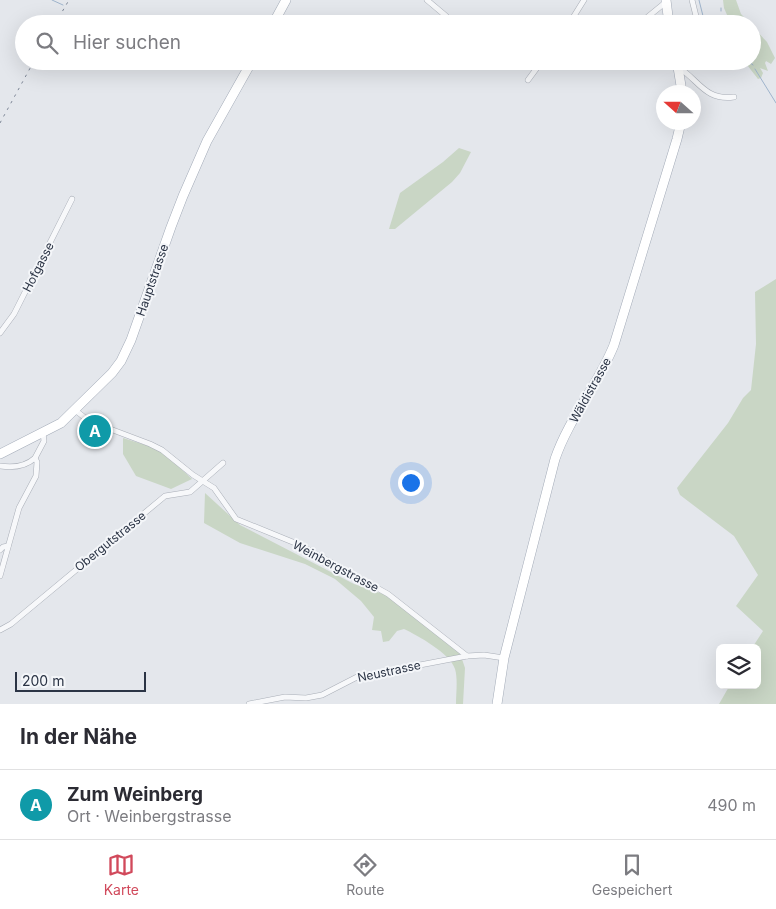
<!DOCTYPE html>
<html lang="de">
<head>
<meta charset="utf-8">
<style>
	:root { --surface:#fff; --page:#f7f7f7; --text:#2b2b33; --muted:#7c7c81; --line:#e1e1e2; --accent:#d1495b }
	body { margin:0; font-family:Inter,sans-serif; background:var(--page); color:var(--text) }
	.controls { position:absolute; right:15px; bottom:15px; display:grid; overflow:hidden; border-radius:8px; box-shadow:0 5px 20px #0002 }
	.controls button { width:45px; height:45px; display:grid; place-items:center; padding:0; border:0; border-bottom:1px solid var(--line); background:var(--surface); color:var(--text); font:25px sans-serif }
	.compass { position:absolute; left:656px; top:85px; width:45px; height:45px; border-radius:50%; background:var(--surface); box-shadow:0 5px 20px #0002; rotate:291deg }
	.scale { position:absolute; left:15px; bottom:12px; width:131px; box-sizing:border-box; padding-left:5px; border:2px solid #2b3445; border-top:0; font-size:14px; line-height:18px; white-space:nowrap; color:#2b3445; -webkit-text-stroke:4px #f4f6f9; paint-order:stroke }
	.you { position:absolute; left:410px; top:482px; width:18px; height:18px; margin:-12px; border:4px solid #fff; border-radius:50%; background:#1a73e8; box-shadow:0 0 0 8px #1a73e833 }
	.badge { display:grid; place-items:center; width:32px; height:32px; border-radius:50%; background:var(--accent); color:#fff; font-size:16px; font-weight:700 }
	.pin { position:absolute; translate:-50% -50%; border:2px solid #fff; box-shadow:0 1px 5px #0006 }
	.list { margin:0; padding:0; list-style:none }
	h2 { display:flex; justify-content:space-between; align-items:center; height:65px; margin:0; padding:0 20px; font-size:21px }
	h2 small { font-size:16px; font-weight:400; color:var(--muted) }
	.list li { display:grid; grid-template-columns:32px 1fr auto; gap:15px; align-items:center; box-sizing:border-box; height:70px; padding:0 20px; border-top:1px solid var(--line) }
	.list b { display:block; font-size:19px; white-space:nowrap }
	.list p { margin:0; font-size:16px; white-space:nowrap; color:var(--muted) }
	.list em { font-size:16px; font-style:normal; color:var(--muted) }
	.icon { flex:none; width:28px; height:28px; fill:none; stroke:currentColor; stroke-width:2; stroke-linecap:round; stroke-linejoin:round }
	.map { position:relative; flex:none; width:776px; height:704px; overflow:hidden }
	.search { position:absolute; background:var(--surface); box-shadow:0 5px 20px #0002; left:15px; right:15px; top:15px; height:55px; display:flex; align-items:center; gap:12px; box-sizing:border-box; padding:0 18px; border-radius:28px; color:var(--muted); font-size:19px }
	.sheet { height:135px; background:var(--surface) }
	nav { display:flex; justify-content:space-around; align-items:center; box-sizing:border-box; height:70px; border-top:1px solid var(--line); background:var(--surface); font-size:14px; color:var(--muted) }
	nav a { display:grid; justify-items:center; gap:2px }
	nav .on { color:var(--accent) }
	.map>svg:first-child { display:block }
	.green { fill:#c9d6c5 }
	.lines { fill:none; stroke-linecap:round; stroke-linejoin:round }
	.stream { stroke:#9fb4cc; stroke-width:1 }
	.street-casing { stroke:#a9aeb7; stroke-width:6 }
	.primary-casing { stroke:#a3abb8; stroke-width:10 }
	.street { stroke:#f7f8fa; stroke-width:5 }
	.primary { stroke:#fff; stroke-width:9 }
	.rail { stroke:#7d8696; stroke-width:1; stroke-dasharray:2.5 5; stroke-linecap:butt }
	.labels { text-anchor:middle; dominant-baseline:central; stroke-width:4; stroke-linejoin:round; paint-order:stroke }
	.street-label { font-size:12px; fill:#2b3445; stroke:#f4f6f9 }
</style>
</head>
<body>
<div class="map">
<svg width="776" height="704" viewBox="0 0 776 704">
	<rect width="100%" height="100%" fill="#e4e7ec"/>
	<g class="green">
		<polygon points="723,0 736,0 741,14 751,24 731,24 724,8"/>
		<polygon points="752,26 767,42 775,58 771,64 766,61 765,63 768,71 760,68 763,73 761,78 758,79 744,61 752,61"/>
		<polygon points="459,148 471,152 460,173 452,182 395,229 389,229 400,193 443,162"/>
		<polygon points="776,279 776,704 719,704 730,685 757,685 757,648 752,648 763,631 736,606 758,575 734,536 680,495 677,488 728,423 743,398 751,390 756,344 755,292"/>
		<polygon points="123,438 155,448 165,454 192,479 171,489 136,476 123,454"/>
		<path d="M205 493 240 525 354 584 386 595 460 653 465 668 463 704H456C456 693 458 679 455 669 451 654 417 635 404 629L397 631 389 641 383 642 381 631 372 630 374 617 361 601 335 579 305 564 240 543 204 523Z"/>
	</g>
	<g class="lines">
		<g class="stream">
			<polyline points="52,0 63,5"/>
			<polyline points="699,0 705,24"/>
			<polyline points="721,8 721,11"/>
			<polyline points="748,61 753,65"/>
			<polyline points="755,69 776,103"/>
		</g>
		<defs>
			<g id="street">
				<polyline points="427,0 446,16"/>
				<polyline points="692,0 698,24"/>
				<polyline points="569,24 584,0"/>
				<polyline points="639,24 666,2"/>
				<path d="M678 67C699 80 705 101 734 97"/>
				<polyline points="528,80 542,61"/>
				<polyline points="0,333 14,314 72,199"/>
				<polyline points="75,410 89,421 150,444 162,450 193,475 214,488 236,519 300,545 388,594 467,656"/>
				<path d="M0 466C13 468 25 467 35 458"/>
				<polyline points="0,550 3,547 8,546"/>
				<polyline points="0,576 19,508 36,476 37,462 35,458 44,441 43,433"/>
				<polyline points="0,630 11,624 165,496 190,492 223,463"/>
				<polyline points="249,704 285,697 306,698 322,695 357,677 467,656 484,655 504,658"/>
			</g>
			<g id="primary">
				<polyline points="666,0 669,24"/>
				<polyline points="273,24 286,0"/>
				<polyline points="677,61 682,92"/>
				<polyline points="0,454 61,423 112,373 121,361 131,340 171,227 183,196 207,141 252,61"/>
				<path d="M497 704 504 658 555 459C569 418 598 385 614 345L677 139 681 122"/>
			</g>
		</defs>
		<use href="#street" class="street-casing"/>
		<use href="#primary" class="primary-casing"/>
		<use href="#street" class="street"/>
		<use href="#primary" class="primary"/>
		<g class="rail">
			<polyline points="55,24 69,0"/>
			<polyline points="0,123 34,61"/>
		</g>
	</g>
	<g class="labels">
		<g class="street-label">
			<text transform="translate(38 267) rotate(-63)">Hofgasse</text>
			<text transform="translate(152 280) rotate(-71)">Hauptstrasse</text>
			<text transform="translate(590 390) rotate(-61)">Wäldistrasse</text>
			<text transform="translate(110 541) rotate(-39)">Obergutstrasse</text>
			<text transform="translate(336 566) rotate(28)">Weinbergstrasse</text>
			<text transform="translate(389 671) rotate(-12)">Neustrasse</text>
		</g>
	</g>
</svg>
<div class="controls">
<button><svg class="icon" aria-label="layers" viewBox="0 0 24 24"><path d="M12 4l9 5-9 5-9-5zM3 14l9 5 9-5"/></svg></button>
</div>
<svg class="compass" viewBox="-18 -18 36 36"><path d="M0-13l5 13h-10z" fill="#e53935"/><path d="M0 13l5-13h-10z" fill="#7c7c81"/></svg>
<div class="scale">200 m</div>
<div class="you"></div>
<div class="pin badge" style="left:95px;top:431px;background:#0f9aa8">A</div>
<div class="search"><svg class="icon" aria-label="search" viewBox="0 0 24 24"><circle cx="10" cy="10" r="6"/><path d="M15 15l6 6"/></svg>Hier suchen</div>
</div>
<section class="sheet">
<h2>In der Nähe<small></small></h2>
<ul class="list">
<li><span class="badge" style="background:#0f9aa8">A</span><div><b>Zum Weinberg</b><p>Ort · Weinbergstrasse</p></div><em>490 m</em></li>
</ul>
</section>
<nav>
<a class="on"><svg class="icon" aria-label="map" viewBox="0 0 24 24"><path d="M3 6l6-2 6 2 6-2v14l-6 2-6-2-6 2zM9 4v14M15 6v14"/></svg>Karte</a>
<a><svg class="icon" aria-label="directions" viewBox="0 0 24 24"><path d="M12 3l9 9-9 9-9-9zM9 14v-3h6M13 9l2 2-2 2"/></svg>Route</a>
<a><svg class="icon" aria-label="saved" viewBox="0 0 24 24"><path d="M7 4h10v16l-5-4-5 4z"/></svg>Gespeichert</a>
</nav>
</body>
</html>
